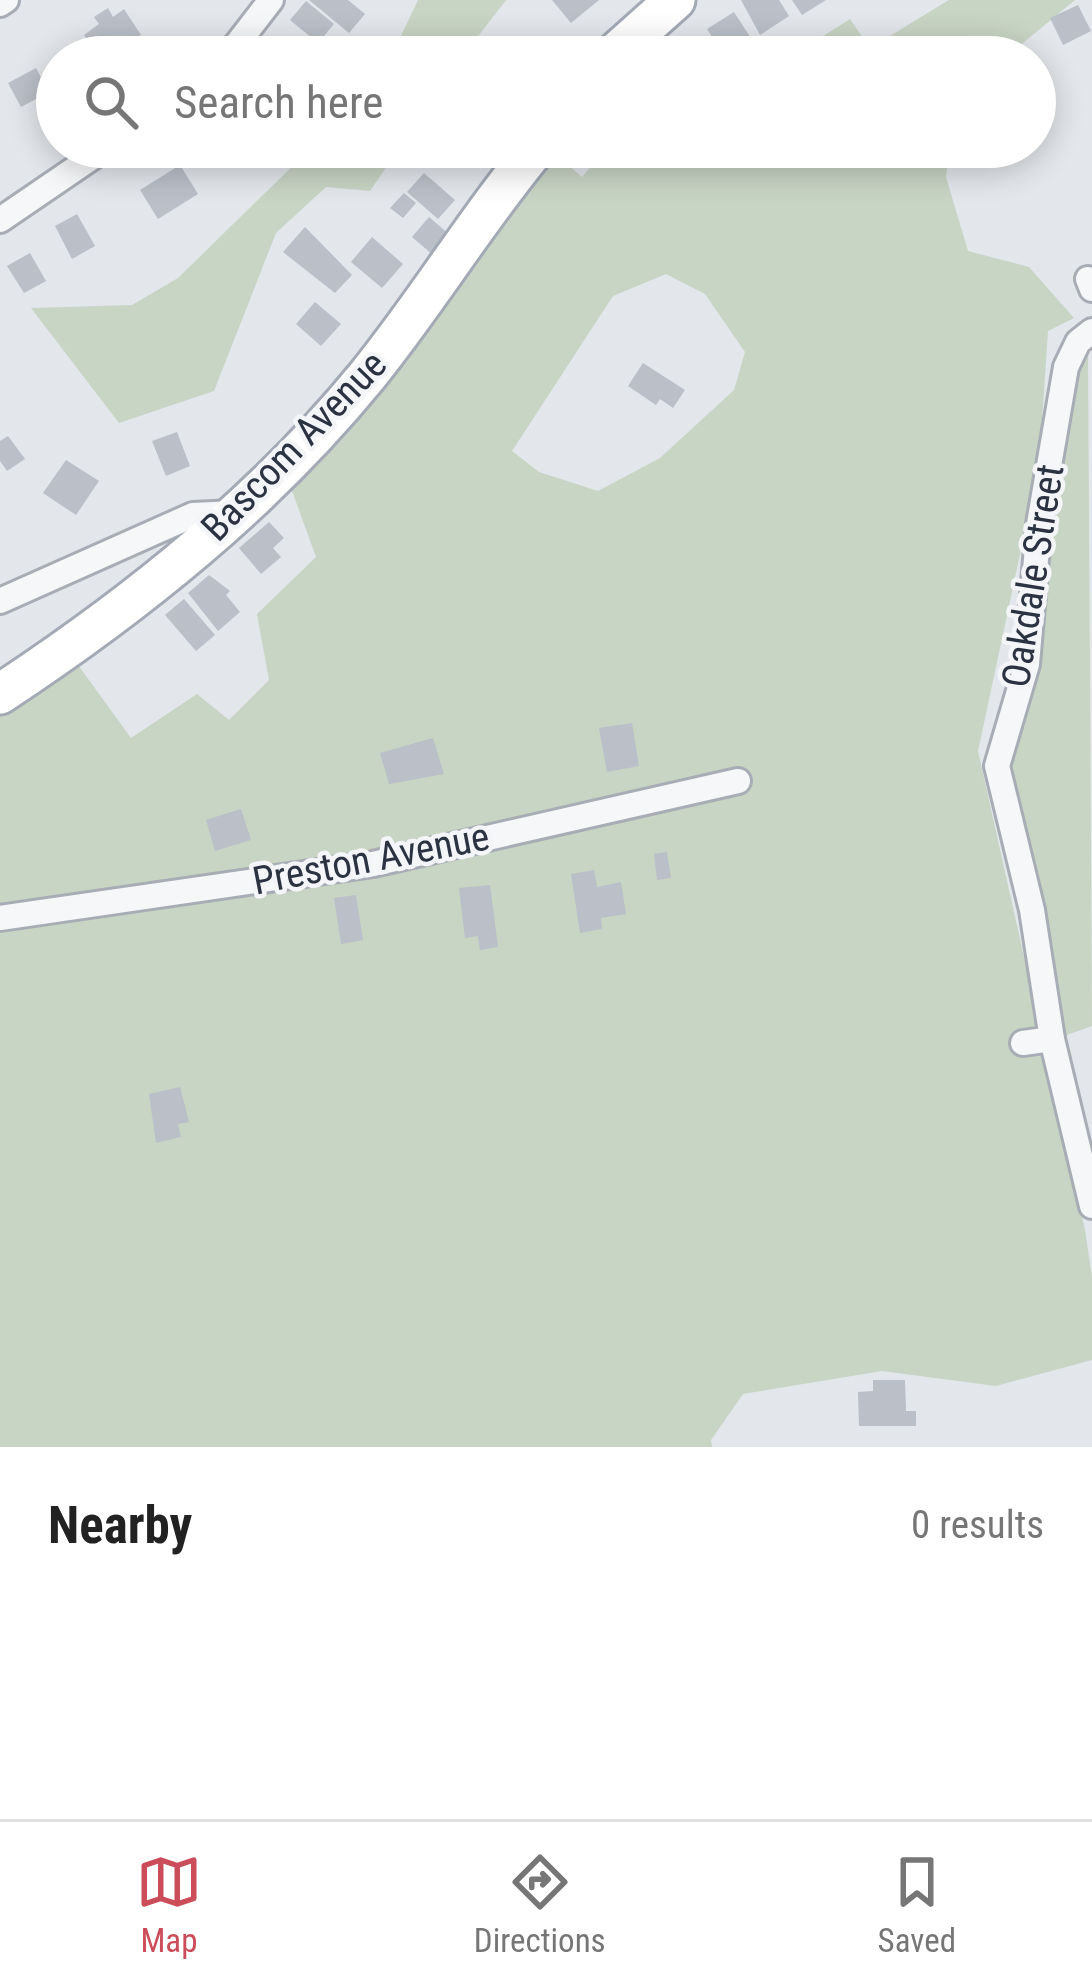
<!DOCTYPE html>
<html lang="en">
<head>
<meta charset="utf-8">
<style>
	:root { --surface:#fff; --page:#f2f2f2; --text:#222; --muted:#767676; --line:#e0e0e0; --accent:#cb4d5a }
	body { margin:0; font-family:"Roboto Condensed",sans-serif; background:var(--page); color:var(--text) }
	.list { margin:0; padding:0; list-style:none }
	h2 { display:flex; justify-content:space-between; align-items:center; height:156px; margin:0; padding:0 48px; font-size:51px }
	h2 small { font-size:39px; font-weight:400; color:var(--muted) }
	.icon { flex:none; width:66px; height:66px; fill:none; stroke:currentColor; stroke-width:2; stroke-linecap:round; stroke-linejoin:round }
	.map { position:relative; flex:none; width:1092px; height:1447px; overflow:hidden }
	.search { position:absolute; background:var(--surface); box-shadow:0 6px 30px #0003; left:36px; right:36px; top:36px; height:132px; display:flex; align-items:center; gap:30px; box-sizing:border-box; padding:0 42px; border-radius:66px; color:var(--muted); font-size:45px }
	.sheet { height:372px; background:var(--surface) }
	nav { display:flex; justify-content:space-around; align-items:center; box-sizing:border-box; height:168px; border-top:3px solid var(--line); background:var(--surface); font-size:33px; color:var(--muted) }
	nav a { display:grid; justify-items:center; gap:6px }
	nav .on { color:var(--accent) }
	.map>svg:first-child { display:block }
	.green { fill:#c8d4c4; fill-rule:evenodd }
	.building { fill:#babfc8 }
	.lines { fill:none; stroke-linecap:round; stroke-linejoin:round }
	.minor-casing { stroke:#a8adb5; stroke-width:30 }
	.primary-casing { stroke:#a3aab6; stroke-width:45 }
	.minor { stroke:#f6f7f9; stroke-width:24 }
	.primary { stroke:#fff; stroke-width:39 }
	.labels { text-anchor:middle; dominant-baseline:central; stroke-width:9; stroke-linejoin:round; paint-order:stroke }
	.street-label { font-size:39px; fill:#2b3343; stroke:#f3f5f8 }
</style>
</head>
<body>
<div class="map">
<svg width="1092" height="1447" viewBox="0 0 1092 1447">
	<rect width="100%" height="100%" fill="#e3e6eb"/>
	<g class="green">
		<polygon points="418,0 506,0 462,57 391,57"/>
		<polygon points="949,0 1075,0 1006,57 790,57 850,19 870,48"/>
		<polygon points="312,147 400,147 370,191 326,187 276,233 214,391 119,423 31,308 132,305 178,278"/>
		<path d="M607 147H950L946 177 968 251 1029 267 1074 318 1048 331 1039 465 978 751 1085 1230 1092 1277V1360L996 1386 882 1371 743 1394 711 1440 712 1447H0V715L78 665 131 738 197 694 229 720 269 680 257 614 316 557 291 488 411 351 555 153 582 177ZM666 274 705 294 745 352 734 390 660 458 598 491 539 472 512 451 613 296Z"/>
		<polygon points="1088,344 1092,1026 1061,1037 1032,856 1002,762 1071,365"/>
	</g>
	<g class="building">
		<polygon points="309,0 348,0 365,14 349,33"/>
		<polygon points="552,0 599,0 571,23"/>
		<polygon points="741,0 779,0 789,16 760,35"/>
		<polygon points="792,0 826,0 802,15"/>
		<polygon points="306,1 334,24 318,43 290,20"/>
		<polygon points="1078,5 1091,31 1063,45 1050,18"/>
		<polygon points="108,8 113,17 124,9 141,35 99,57 84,35 99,24 94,17"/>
		<polygon points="734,12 756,46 738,57 725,57 707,29"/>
		<polygon points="36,68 49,92 21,107 8,83"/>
		<polygon points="180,165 198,194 158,219 140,190"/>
		<polygon points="424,173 455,200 438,219 407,192"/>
		<polygon points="404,193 416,203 403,218 390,208"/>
		<polygon points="77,214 95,246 72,259 55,226"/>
		<polygon points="429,217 450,235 433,255 412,237"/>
		<polygon points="305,227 352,275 335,293 283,252"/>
		<polygon points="372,237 403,264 382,288 351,262"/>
		<polygon points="30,253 46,281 24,293 7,266"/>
		<polygon points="315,302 341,324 321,346 296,324"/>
		<polygon points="643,363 685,390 673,408 660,399 656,405 628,386"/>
		<polygon points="177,432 190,466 166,476 152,441"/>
		<polygon points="8,436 25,459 7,471 0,461 0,441"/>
		<polygon points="66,460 99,481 76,515 43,493"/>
		<polygon points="269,522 284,538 273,548 281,557 261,574 239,548"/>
		<polygon points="209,575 230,591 226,595 240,612 218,631 188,593"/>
		<polygon points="184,599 215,635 196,651 165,615"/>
		<polygon points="632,723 639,766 607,772 599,728"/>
		<polygon points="433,738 444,774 389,784 380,753"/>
		<polygon points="241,809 251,840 215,851 206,820"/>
		<polygon points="667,852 671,878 657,880 654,854"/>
		<polygon points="594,870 597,887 621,882 626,914 601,918 602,929 580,933 571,874"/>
		<polygon points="490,885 498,947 480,950 478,936 465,938 459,888"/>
		<polygon points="356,895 363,940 341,944 334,898"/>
		<polygon points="180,1087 189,1122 178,1124 181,1137 156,1143 149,1094"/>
		<polygon points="873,1380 905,1380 906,1411 916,1411 916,1426 859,1426 858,1392 873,1391"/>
	</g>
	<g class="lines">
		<defs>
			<g id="minor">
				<polyline points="0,4 6,0"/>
				<polyline points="227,57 271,0"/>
				<polyline points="0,220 107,147"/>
				<polyline points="1088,279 1092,289"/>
				<polyline points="0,601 193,515 235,513"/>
				<polyline points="0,918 373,864 738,781"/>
				<polyline points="1052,1039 1092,1206"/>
				<polyline points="1023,1043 1052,1039 1032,910 997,766 1027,664 1039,524 1066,367 1078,342 1092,331"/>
			</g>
			<g id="primary">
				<polyline points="611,57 675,0"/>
				<path d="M0 694C135 605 264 502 367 376 427 302 476 220 537 147"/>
			</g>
		</defs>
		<use href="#minor" class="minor-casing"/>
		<use href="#primary" class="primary-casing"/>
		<use href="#minor" class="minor"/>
		<use href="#primary" class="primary"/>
	</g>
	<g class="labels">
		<g class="street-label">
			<text transform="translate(294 446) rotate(-46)">Bascom Avenue</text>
			<text transform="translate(1033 576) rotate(-81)">Oakdale Street</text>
			<text transform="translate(371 859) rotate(-11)">Preston Avenue</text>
		</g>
	</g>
</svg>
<div class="search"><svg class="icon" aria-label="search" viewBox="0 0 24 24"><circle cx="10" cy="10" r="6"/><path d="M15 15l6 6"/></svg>Search here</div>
</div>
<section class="sheet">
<h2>Nearby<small>0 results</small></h2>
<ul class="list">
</ul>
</section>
<nav>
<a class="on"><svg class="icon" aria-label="map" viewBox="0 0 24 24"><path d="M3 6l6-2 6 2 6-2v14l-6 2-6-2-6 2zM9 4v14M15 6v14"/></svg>Map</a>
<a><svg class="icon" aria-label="directions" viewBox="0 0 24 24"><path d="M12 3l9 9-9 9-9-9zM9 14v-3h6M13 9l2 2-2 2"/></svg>Directions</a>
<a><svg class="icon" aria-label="saved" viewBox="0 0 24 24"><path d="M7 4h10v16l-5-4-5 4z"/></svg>Saved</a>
</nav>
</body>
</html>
